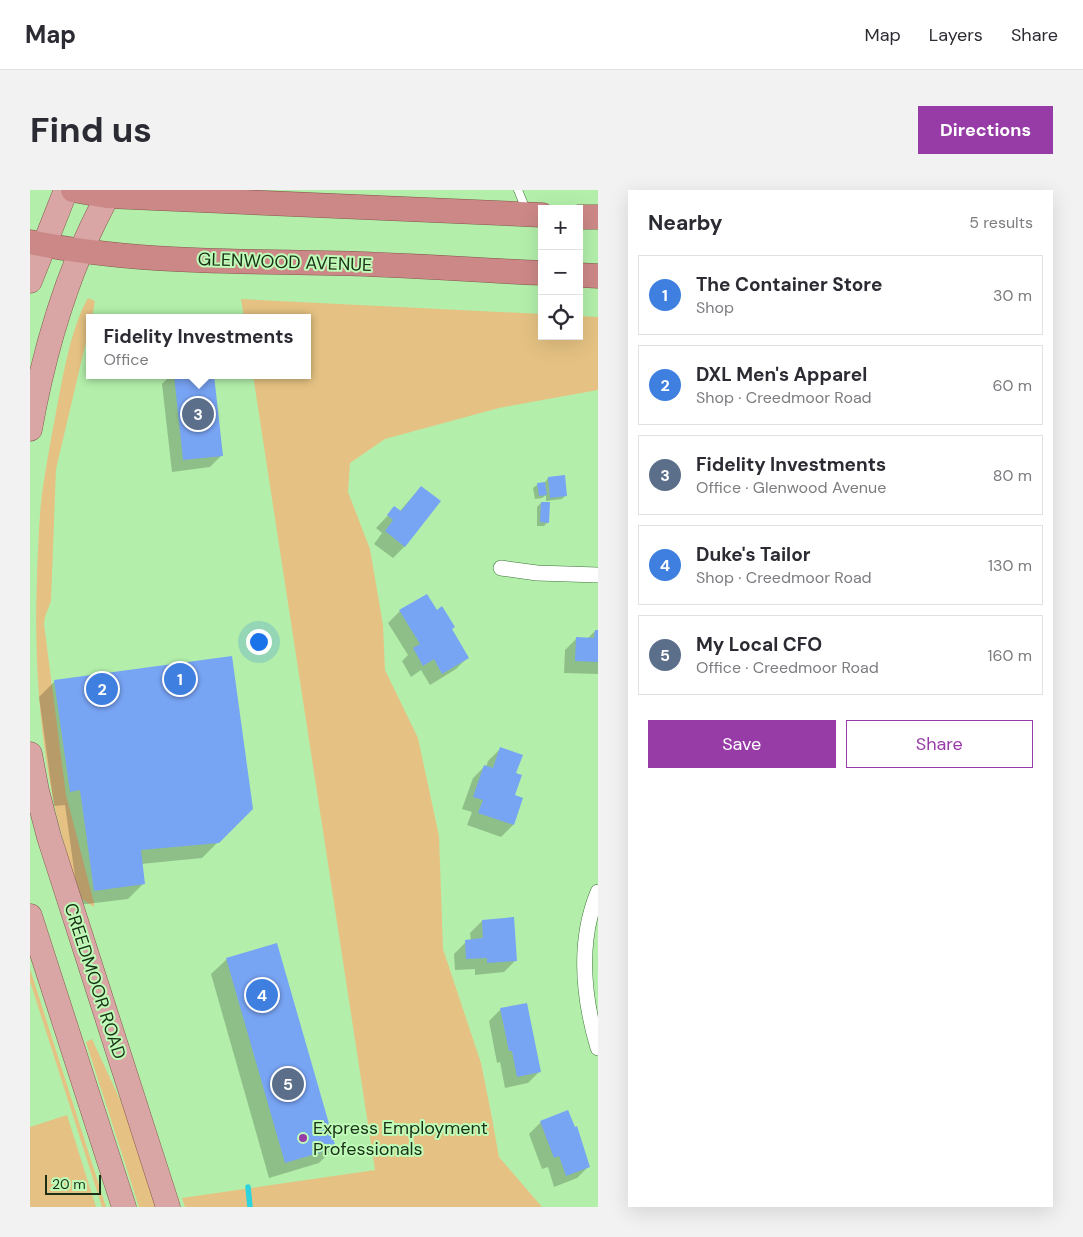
<!DOCTYPE html>
<html lang="en">
<head>
<meta charset="utf-8">
<style>
	:root { --surface:#fff; --page:#f2f2f3; --text:#2b2b33; --muted:#7c7c81; --line:#e1e1e2; --accent:#973ca6 }
	body { margin:0; font-family:"DM Sans",sans-serif; background:var(--page); color:var(--text) }
	.controls { position:absolute; right:15px; top:15px; display:grid; overflow:hidden; border-radius:0px; box-shadow:0 5px 20px #0002 }
	.controls button { width:45px; height:45px; display:grid; place-items:center; padding:0; border:0; border-bottom:1px solid var(--line); background:var(--surface); color:var(--text); font:25px sans-serif }
	.scale { position:absolute; left:15px; bottom:12px; width:56px; box-sizing:border-box; padding-left:5px; border:2px solid #1a3117; border-top:0; font-size:14px; line-height:18px; white-space:nowrap; color:#1a3117; -webkit-text-stroke:4px #bffcb8; paint-order:stroke }
	.you { position:absolute; left:228px; top:451px; width:18px; height:18px; margin:-12px; border:4px solid #fff; border-radius:50%; background:#1a73e8; box-shadow:0 0 0 8px #1a73e833 }
	.badge { display:grid; place-items:center; width:32px; height:32px; border-radius:50%; background:var(--accent); color:#fff; font-size:16px; font-weight:700 }
	.pin { position:absolute; translate:-50% -50%; border:2px solid #fff; box-shadow:0 1px 5px #0006 }
	.popup { position:absolute; left:56px; top:124px; width:225px; height:65px; box-sizing:border-box; display:grid; place-content:center; border-radius:0px; background:var(--surface); filter:drop-shadow(0 1px 4px #0005); font-size:16px; white-space:nowrap; color:var(--muted) }
	.popup b { font-size:19px; color:var(--text) }
	.popup::after { content:''; position:absolute; left:50%; top:100%; margin-left:-10px; border:10px solid transparent; border-top-color:var(--surface) }
	.list { margin:0; padding:0; list-style:none }
	h2 { display:flex; justify-content:space-between; align-items:center; height:65px; margin:0; padding:0 20px; font-size:21px }
	h2 small { font-size:16px; font-weight:400; color:var(--muted) }
	.list li { display:grid; grid-template-columns:32px 1fr auto; gap:15px; align-items:center; box-sizing:border-box; height:80px; margin:0 10px 10px; padding:0 10px; border:1px solid var(--line); border-radius:0px }
	.list b { display:block; font-size:19px; white-space:nowrap }
	.list p { margin:0; font-size:16px; white-space:nowrap; color:var(--muted) }
	.list em { font-size:16px; font-style:normal; color:var(--muted) }
	.actions { display:flex; gap:10px; padding:15px 20px }
	.actions a { flex:1; padding:11px 0; border:1px solid var(--accent); border-radius:0px; text-align:center; font-size:18px; color:var(--accent) }
	.actions .main { background:var(--accent); color:#fff }
	.icon { flex:none; width:28px; height:28px; fill:none; stroke:currentColor; stroke-width:2; stroke-linecap:round; stroke-linejoin:round }
	.map { position:relative; flex:none; width:568px; height:1017px; overflow:hidden; border-radius:0px }
	header { display:flex; align-items:center; gap:30px; box-sizing:border-box; height:70px; padding:0 25px; background:var(--surface); border-bottom:1px solid var(--line) }
	header strong { font-size:24px }
	nav { display:flex; gap:28px; margin-inline-start:auto; font-size:18px }
	.intro { display:flex; align-items:center; justify-content:space-between; box-sizing:border-box; height:120px; padding:0 30px }
	h1 { margin:0; font-size:35px }
	.button { padding:12px 22px; border-radius:0px; background:var(--accent); color:#fff; font-size:18px; font-weight:700 }
	main { display:flex; gap:30px; padding:0 30px }
	aside { flex:1; background:var(--surface); border-radius:0px; box-shadow:0 5px 20px #0002 }
	.map>svg:first-child { display:block }
	.green { fill:#e5c283 }
	.shadow { fill:#0003 }
	.lines { fill:none; stroke-linecap:round; stroke-linejoin:round }
	.stream { stroke:#2ed3de; stroke-width:5.5 }
	.building { fill:#78a4f4 }
	.service-casing { stroke:#3d7437; stroke-width:9 }
	.minor-casing { stroke:#3d7437; stroke-width:16 }
	.primary-casing { stroke:#85574c; stroke-width:25 }
	.trunk-casing { stroke:#85574c; stroke-width:25 }
	.service { stroke:#fff; stroke-width:8 }
	.minor { stroke:#fff; stroke-width:15 }
	.primary { stroke:#d9a6a5; stroke-width:24 }
	.trunk { stroke:#cc8887; stroke-width:24 }
	.poi-dot { fill:#973ca6; stroke:#bffcb8; stroke-width:2 }
	.labels { text-anchor:middle; dominant-baseline:central; stroke-width:4; stroke-linejoin:round; paint-order:stroke }
	.street-label { font-size:18px; fill:#1a3117; stroke:#bffcb8 }
	.poi-label { font-size:18px; fill:#1a3117; stroke:#bffcb8; text-anchor:start }
</style>
</head>
<body>
<header>
<strong>Map</strong>
<nav><a>Map</a><a>Layers</a><a>Share</a></nav>
</header>
<div class="intro"><h1>Find us</h1><a class="button">Directions</a></div>
<main>
<div class="map">
<svg width="568" height="1017" viewBox="0 0 568 1017">
	<rect width="100%" height="100%" fill="#b3efab"/>
	<g class="green">
		<path d="M58 108 65 111 62 128H59V139L26 279 21 411 15 427 14 434 36 605 64 713V717L52 709 48 700C41 677 34 654 28 631 9 551 4 467 7 386 8 358 9 330 12 303 16 277 20 253 25 228 32 192 40 139 58 108Z"/>
		<polygon points="211,109 512,124 512,146 549,146 549,126 568,127 568,200 469,218 355,249 320,273 318,302 340,359 353,435 355,480 388,548 409,646 413,759 451,873 462,928 469,967 512,1017 155,1017 152,1008 345,980 223,185 277,185 277,128 214,128"/>
		<polygon points="0,780 1,782 76,1017 72,1017 0,791"/>
		<polygon points="62,849 98,927 127,1017 109,1017 56,852"/>
		<polygon points="37,925 66,1017 0,1017 0,937"/>
	</g>
	<g class="shadow">
		<polygon points="141,185 183,185 192,265 180,277 142,282 132,194"/>
		<polygon points="534,287 536,305 532,309 516,311 516,305 512,308 505,309 503,298 507,295 514,294 518,288"/>
		<polygon points="391,297 375,356 363,368 344,354 352,343 346,338 365,318 370,321"/>
		<polygon points="511,313 518,332 514,336 507,336 507,317"/>
		<polygon points="370,421 407,421 420,439 438,467 426,479 400,495 391,480 381,487 372,471 378,465 358,433"/>
		<polygon points="565,441 568,441 568,484 534,483 535,460 547,448 557,449"/>
		<polygon points="25,491 222,618 172,668 111,674 114,693 98,709 49,715 35,615 24,616 9,507"/>
		<polygon points="470,559 485,584 484,606 491,608 483,635 471,647 437,635 442,622 432,619 443,588 455,576 456,577 458,571"/>
		<polygon points="452,731 486,770 474,782 445,785 445,779 425,780 424,764 436,752 441,751 440,743"/>
		<polygon points="197,769 304,958 289,973 239,988 181,784"/>
		<polygon points="471,819 510,881 498,893 475,898 470,872 467,873 459,831"/>
		<polygon points="511,932 559,976 547,988 524,997 518,977 512,979 499,944"/>
	</g>
	<g class="lines">
		<polyline class="stream" points="218,997 220,1017"/>
	</g>
	<g class="building">
		<polygon points="144,185 184,185 193,266 153,270"/>
		<polygon points="535,285 537,306 520,308 518,287"/>
		<polygon points="515,292 517,305 509,306 507,293"/>
		<polygon points="391,296 411,311 375,357 355,341 363,330 357,325 364,316 371,321"/>
		<polygon points="511,312 520,312 519,333 510,332"/>
		<polygon points="397,404 407,420 412,416 425,437 422,439 439,468 412,484 404,469 393,476 383,458 390,454 369,420"/>
		<polygon points="565,440 568,440 568,472 545,471 546,447 564,448"/>
		<polygon points="202,466 223,619 189,653 111,660 115,694 64,701 50,600 40,602 24,490"/>
		<polygon points="470,557 493,565 486,583 492,585 485,605 493,608 484,635 448,623 453,610 443,607 454,575 463,578"/>
		<polygon points="484,727 487,771 457,773 457,768 436,769 435,750 453,748 452,730"/>
		<polygon points="247,753 306,958 255,973 196,768"/>
		<polygon points="497,813 511,882 487,887 482,861 479,861 470,818"/>
		<polygon points="538,920 545,937 547,936 560,977 536,986 529,966 524,968 510,931"/>
	</g>
	<g class="lines">
		<defs>
			<polyline id="service" points="488,0 497,22"/>
			<g id="minor">
				<polyline points="471,378 507,383 568,385"/>
				<path d="M568 702C547 753 553 807 568 858"/>
			</g>
			<g id="primary">
				<polyline points="0,91 36,0"/>
				<path d="M0 239C15 156 39 74 81 0"/>
				<polyline points="0,564 7,601 19,647 138,1017"/>
				<polyline points="0,726 94,1017"/>
			</g>
			<g id="trunk">
				<polyline points="43,0 77,6 512,25"/>
				<polyline points="549,27 568,27"/>
				<path d="M0 52C95 72 199 71 295 73 367 74 440 80 512 83"/>
				<polyline points="549,85 568,86"/>
			</g>
		</defs>
		<use href="#service" class="service-casing"/>
		<use href="#minor" class="minor-casing"/>
		<use href="#primary" class="primary-casing"/>
		<use href="#trunk" class="trunk-casing"/>
		<use href="#service" class="service"/>
		<use href="#minor" class="minor"/>
		<use href="#primary" class="primary"/>
		<use href="#trunk" class="trunk"/>
	</g>
	<circle class="poi-dot" cx="273" cy="948" r="5"/>
	<g class="labels">
		<g class="street-label">
			<text transform="translate(255 72) rotate(2)">GLENWOOD AVENUE</text>
			<text transform="translate(65 791) rotate(72)">CREEDMOOR ROAD</text>
		</g>
		<g class="poi-label">
			<text x="283" y="938">Express Employment<tspan x="283" dy="21">Professionals</tspan></text>
		</g>
	</g>
</svg>
<div class="controls">
<button>+</button>
<button>−</button>
<button><svg class="icon" aria-label="locate" viewBox="0 0 24 24"><circle cx="12" cy="12" r="6"/><path d="M12 2v4M12 18v4M2 12h4M18 12h4"/></svg></button>
</div>
<div class="scale">20 m</div>
<div class="you"></div>
<div class="pin badge" style="left:150px;top:489px;background:#3f7fe0">1</div>
<div class="pin badge" style="left:72px;top:499px;background:#3f7fe0">2</div>
<div class="pin badge" style="left:168px;top:224px;background:#5c6f8a">3</div>
<div class="popup"><b>Fidelity Investments</b>Office</div>
<div class="pin badge" style="left:232px;top:805px;background:#3f7fe0">4</div>
<div class="pin badge" style="left:258px;top:894px;background:#5c6f8a">5</div>
</div>
<aside>
<h2>Nearby<small>5 results</small></h2>
<ul class="list">
<li><span class="badge" style="background:#3f7fe0">1</span><div><b>The Container Store</b><p>Shop</p></div><em>30 m</em></li>
<li><span class="badge" style="background:#3f7fe0">2</span><div><b>DXL Men's Apparel</b><p>Shop · Creedmoor Road</p></div><em>60 m</em></li>
<li><span class="badge" style="background:#5c6f8a">3</span><div><b>Fidelity Investments</b><p>Office · Glenwood Avenue</p></div><em>80 m</em></li>
<li><span class="badge" style="background:#3f7fe0">4</span><div><b>Duke's Tailor</b><p>Shop · Creedmoor Road</p></div><em>130 m</em></li>
<li><span class="badge" style="background:#5c6f8a">5</span><div><b>My Local CFO</b><p>Office · Creedmoor Road</p></div><em>160 m</em></li>
</ul>
<div class="actions"><a class="main">Save</a><a>Share</a></div>
</aside>
</main>
</body>
</html>
